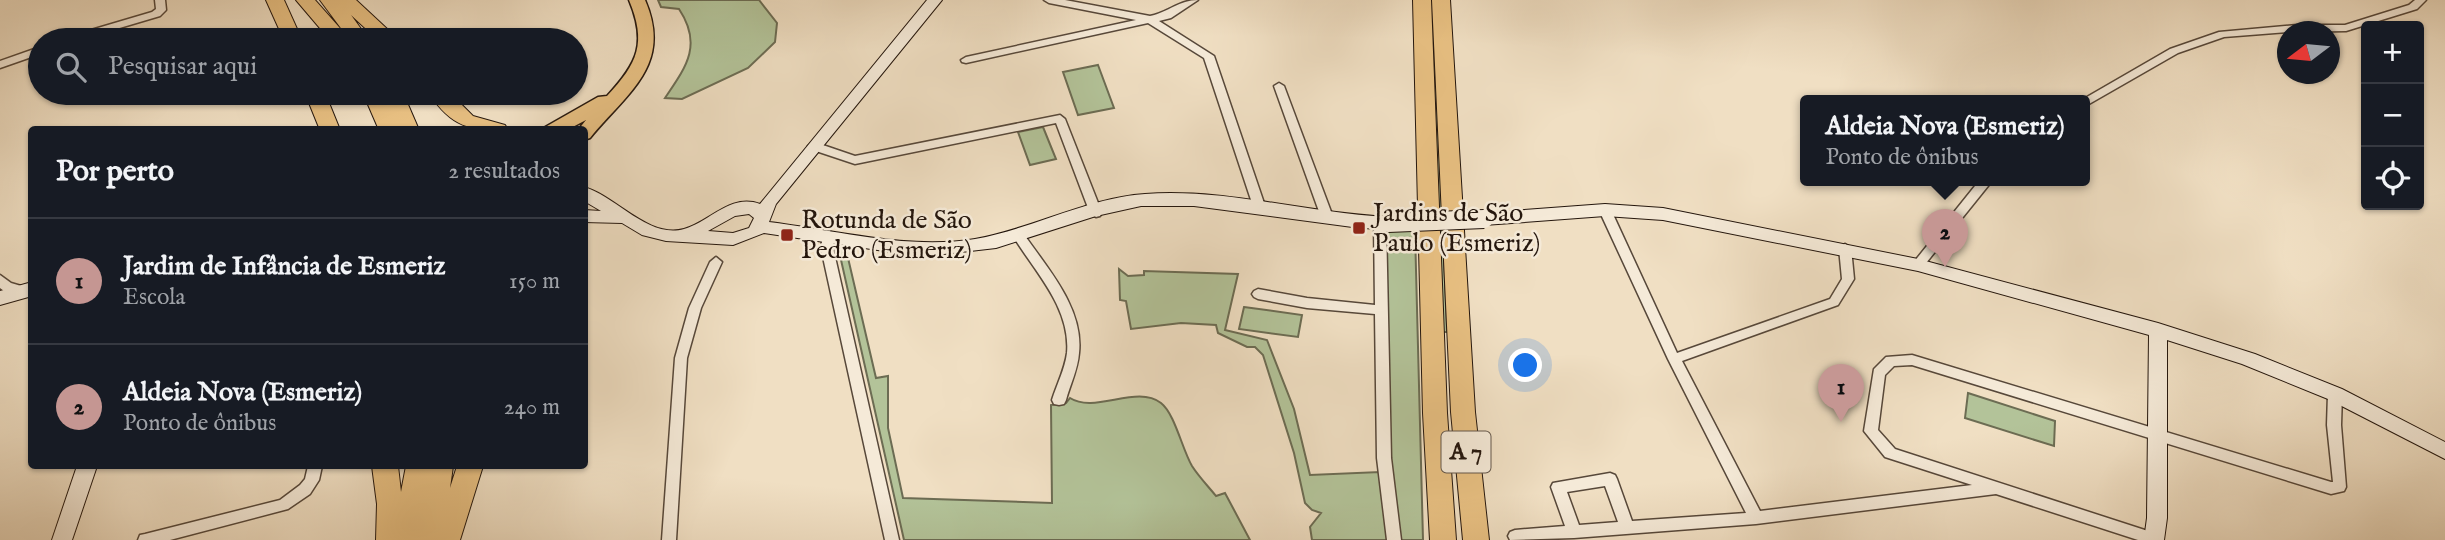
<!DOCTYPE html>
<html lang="pt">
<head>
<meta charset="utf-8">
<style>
	:root { --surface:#171b24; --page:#20242c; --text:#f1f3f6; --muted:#9ea1a6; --line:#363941; --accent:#c59692 }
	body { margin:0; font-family:"IM FELL English",serif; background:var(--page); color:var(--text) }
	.controls { position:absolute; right:21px; top:21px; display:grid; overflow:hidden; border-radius:7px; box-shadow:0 2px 5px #0004 }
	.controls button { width:63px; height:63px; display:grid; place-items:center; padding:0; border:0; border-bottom:2px solid var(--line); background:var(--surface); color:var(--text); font:35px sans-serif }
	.compass { position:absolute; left:2277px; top:21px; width:63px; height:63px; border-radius:50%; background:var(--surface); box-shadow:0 2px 5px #0004; rotate:254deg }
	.you { position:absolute; left:1526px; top:366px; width:24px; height:24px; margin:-18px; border:5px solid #fff; border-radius:50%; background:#1a73e8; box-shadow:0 0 0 10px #1a73e833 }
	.badge { display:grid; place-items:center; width:46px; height:46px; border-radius:50%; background:var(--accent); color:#111; font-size:23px; font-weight:700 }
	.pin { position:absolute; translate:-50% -58px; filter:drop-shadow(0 2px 4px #0008) }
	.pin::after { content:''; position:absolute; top:37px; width:24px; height:21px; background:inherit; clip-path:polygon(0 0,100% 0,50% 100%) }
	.popup { position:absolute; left:1800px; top:95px; width:290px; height:91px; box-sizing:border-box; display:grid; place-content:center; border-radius:7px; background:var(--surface); filter:drop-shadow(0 2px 5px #0005); font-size:23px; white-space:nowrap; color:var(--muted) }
	.popup b { font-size:26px; color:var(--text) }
	.popup::after { content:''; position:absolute; left:50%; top:100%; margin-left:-14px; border:14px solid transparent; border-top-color:var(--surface) }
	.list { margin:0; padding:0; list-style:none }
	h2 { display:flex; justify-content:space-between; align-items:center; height:91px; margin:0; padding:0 28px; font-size:30px }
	h2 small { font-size:23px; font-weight:400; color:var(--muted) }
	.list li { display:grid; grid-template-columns:46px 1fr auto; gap:21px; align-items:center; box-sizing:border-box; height:126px; padding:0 28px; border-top:2px solid var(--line) }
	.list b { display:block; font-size:26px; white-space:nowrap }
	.list p { margin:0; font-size:23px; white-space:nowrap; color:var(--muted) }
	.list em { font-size:23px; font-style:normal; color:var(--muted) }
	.icon { flex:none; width:38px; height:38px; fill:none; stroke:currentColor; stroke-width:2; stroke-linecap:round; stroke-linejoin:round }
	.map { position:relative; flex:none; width:2445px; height:540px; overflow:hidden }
	.search { position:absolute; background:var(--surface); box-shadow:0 2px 5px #0004; left:28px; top:28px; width:560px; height:77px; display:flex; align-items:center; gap:18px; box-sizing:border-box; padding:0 24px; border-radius:38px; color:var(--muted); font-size:26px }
	.panel { position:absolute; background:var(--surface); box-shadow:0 2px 5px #0004; left:28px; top:126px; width:560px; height:343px; border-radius:7px }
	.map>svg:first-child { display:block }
	.green { fill:#b3c399; stroke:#6c6c53; stroke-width:2 }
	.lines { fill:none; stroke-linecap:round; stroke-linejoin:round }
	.street-casing { stroke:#57483a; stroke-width:3 }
	.secondary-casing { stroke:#24160d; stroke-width:2 }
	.primary-casing { stroke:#24160d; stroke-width:3 }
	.highway-casing { stroke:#24160d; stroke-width:2 }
	.street { fill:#f5ead8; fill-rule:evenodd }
	.secondary { fill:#f5ead8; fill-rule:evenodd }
	.primary { fill:#e8c082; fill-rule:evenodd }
	.highway { fill:#e8c082; fill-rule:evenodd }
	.secondary-bridge-casing { stroke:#24160d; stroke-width:20; stroke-linecap:butt }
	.secondary-bridge { stroke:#f5ead8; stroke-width:18 }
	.poi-dot { fill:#8f2418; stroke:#f5ead8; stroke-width:2.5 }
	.labels { text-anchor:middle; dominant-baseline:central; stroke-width:5; stroke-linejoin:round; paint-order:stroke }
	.shield { fill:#f5ead8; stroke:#63564a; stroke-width:2 }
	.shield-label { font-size:24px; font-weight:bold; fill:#24160d }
	.poi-label { font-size:26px; fill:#24160d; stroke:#f5ead8; text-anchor:start }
</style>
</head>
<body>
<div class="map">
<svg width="2445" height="540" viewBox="0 0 2445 540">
	<rect width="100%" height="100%" fill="#f0dfc3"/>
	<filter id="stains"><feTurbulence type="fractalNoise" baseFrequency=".00286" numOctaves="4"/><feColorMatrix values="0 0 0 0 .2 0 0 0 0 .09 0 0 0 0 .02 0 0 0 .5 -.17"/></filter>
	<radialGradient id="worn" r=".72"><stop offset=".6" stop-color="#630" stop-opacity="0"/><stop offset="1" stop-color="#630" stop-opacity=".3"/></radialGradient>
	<g class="green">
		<path d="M658 0H759L777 23 775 42 748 68 682 99 665 98C686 67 703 45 679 9L661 7Z"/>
		<polygon points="1431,63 1436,63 1447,332 1441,332"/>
		<polygon points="1098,65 1114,108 1078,115 1063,72"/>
		<polygon points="1043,127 1056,159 1030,165 1018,132"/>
		<polygon points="1384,230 1415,231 1423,540 1398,540 1392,497"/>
		<path d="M845 245 876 378 888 376V428L903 498 1052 503 1051 405 1066 403 1070 398C1095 414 1137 384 1161 403 1175 414 1182 449 1192 466 1199 477 1208 486 1216 496L1225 493 1250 540H904L839 251Z"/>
		<polygon points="1119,269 1128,276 1144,275 1144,271 1238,274 1225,330 1267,340 1294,409 1310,475 1380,472 1388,540 1312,540 1310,527 1321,513 1312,510 1305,503 1294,453 1263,355 1255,347 1247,347 1218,333 1216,325 1181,323 1131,329 1126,301 1120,300"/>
		<polygon points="1244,307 1302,315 1298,337 1239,329"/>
		<polygon points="1968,393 2055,421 2054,446 1965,418"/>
	</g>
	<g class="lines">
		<defs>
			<g id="street">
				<polygon points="155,0 165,0 166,10 160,16 79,40 63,40 64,38 152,12 156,9"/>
				<path d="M1044 0H1065L1150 16C1169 12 1179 0 1198 0L1171 18 1159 21 1214 56 1266 209 1264 212H1256L1254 209 1204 58 1148 23 966 63 962 62 961 60 966 57 1136 20 1049 3Z"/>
				<polygon points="2415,0 2426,0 2417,9 2346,31 2288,32 2224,37 2178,53 2089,104 2085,105 2085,101 2080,101 2170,49 2219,32 2297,25 2345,25 2409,5"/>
				<polygon points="40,47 40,54 0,68 0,61"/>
				<polygon points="1279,83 1284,86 1333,217 1331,220 1323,220 1321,217 1274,86"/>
				<polygon points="1060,115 1065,119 1102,213 1100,216 1096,217 1090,213 1056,123 855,164 810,149 808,146 814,142 855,156"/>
				<polygon points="1979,181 1992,181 1922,268 1914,268 1912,265 1914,262"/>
				<path d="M1605 206 1611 210 1677 353 1830 299 1842 279 1839 248 1845 244 1851 248 1854 279 1838 305 1682 361 1760 511 1972 485 1885 457 1864 431 1874 369 1886 357 1912 355 2331 482H2333L2327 425 2328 394 2330 390 2335 389 2340 390 2342 394 2341 425 2346 487 2344 491 2331 494 1912 365 1894 366 1885 375 1878 430 1895 449 2154 533 2159 535 2161 540H2138L1996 494 1756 524 1574 538 1510 540 1508 536 1510 532 1515 530 1565 526 1551 487 1553 483 1610 473 1615 475 1617 479 1632 521 1746 513 1668 359 1599 210ZM1605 486 1618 522 1579 525 1567 492Z"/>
				<polygon points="1380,218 1386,222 1391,458 1401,540 1387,540 1377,458 1375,314 1307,308 1258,299 1254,297 1252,294 1254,291 1258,289 1307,298 1375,305 1374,222"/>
				<polygon points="829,231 835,235 833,248 899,540 885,540 821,248 823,235"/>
				<path d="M1019 232 1023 233C1047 268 1084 308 1079 353 1078 369 1070 385 1066 400L1064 404 1059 405 1054 404 1052 400C1057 384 1065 369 1067 353 1071 308 1035 272 1013 236Z"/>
				<polygon points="716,257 722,262 701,308 687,358 676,540 662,540 675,358 689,308 710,262"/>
				<path d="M0 275 11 283 28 288 30 291 28 294C20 297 6 293 0 288Z"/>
				<polygon points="308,466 322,466 319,480 310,494 288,509 170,540 138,540 140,535 145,534 280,500 300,485 305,479"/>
			</g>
			<g id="secondary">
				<path d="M927 0H942L776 204 769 222C836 230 907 250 975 239 1033 229 1086 198 1145 194 1225 188 1307 213 1388 217L1396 223 1388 229 1360 228 1194 206H1141L1096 216 996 248 944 254 891 252 764 233 733 245 666 241 642 235 622 223 584 222V210L601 211 584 201V187C616 196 648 239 684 229 710 222 730 193 760 204ZM749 214 754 218 749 228 733 233 708 231 735 216Z"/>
				<polygon points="1605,204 1663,208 1918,259 2158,323 2255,354 2342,389 2445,442 2445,459 2328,399 2242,364 2167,340 2167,518 2164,540 2144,540 2147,518 2149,335 1918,271 1663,220 1605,216 1484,225 1476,219 1484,213"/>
				<polygon points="32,282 32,296 0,305 0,291"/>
				<polygon points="77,466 97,466 72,540 52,540"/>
			</g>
			<path id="primary" d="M629 0H645C673 65 628 92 590 138L584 140V130H578L586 120 567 130H540L598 97 607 96C638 63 647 43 629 0Z"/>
			<g id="highway">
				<polygon points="266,0 284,0 302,40 284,40"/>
				<polygon points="296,0 315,0 346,35 320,0 356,0 399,40 378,40 351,15 369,40 350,40 347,37 349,40 330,40"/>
				<polygon points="1413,0 1431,0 1447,413 1456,540 1430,540 1423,413"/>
				<polygon points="1432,0 1450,0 1475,412 1489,540 1463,540 1451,412"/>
				<polygon points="305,93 325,93 340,130 320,130"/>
				<polygon points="363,93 403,93 419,130 379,130"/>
				<path d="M429 93H450L473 116 505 125 508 130C469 130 452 128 429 93Z"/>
				<polygon points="372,466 398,466 401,492 406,466 453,466 450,488 457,466 483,466 460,540 376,540 377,504"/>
			</g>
		</defs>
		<use href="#street" class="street-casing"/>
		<use href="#secondary" class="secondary-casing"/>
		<use href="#primary" class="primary-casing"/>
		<use href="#highway" class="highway-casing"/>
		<use href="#street" class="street"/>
		<use href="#secondary" class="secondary"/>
		<use href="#primary" class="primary"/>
		<use href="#highway" class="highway"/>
		<defs>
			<polyline id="secondary-bridge" points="1388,223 1484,219"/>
		</defs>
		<use href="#secondary-bridge" class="secondary-bridge-casing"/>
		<use href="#secondary-bridge" class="secondary-bridge"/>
	</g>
	<g class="poi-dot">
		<rect x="1352" y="221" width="14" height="14" rx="3.5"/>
		<rect x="780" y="228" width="14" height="14" rx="3.5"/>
	</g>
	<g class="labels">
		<rect class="shield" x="1441.5" y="431.5" width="49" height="41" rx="5"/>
		<g class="shield-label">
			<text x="1466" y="452">A 7</text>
		</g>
		<g class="poi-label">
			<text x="1373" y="213">Jardins de São<tspan x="1373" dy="30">Paulo (Esmeriz)</tspan></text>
			<text x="801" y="220">Rotunda de São<tspan x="801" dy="30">Pedro (Esmeriz)</tspan></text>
		</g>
	</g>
	<rect width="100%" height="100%" filter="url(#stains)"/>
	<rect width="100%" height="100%" fill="url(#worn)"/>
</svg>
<div class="controls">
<button>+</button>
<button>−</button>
<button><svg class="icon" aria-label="locate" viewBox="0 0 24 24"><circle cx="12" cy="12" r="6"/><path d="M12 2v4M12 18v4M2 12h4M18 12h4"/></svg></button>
</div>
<svg class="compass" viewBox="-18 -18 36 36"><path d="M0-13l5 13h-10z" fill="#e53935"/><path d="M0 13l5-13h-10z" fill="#9ea1a6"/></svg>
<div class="you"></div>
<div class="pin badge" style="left:1841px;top:422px">1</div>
<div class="pin badge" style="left:1945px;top:267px">2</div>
<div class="popup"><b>Aldeia Nova (Esmeriz)</b>Ponto de ônibus</div>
<div class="search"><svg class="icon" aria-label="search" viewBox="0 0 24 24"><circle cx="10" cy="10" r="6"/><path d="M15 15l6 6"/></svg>Pesquisar aqui</div>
<section class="panel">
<h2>Por perto<small>2 resultados</small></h2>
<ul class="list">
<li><span class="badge">1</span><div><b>Jardim de Infância de Esmeriz</b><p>Escola</p></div><em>150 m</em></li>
<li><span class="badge">2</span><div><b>Aldeia Nova (Esmeriz)</b><p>Ponto de ônibus</p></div><em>240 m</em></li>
</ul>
</section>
</div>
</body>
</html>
